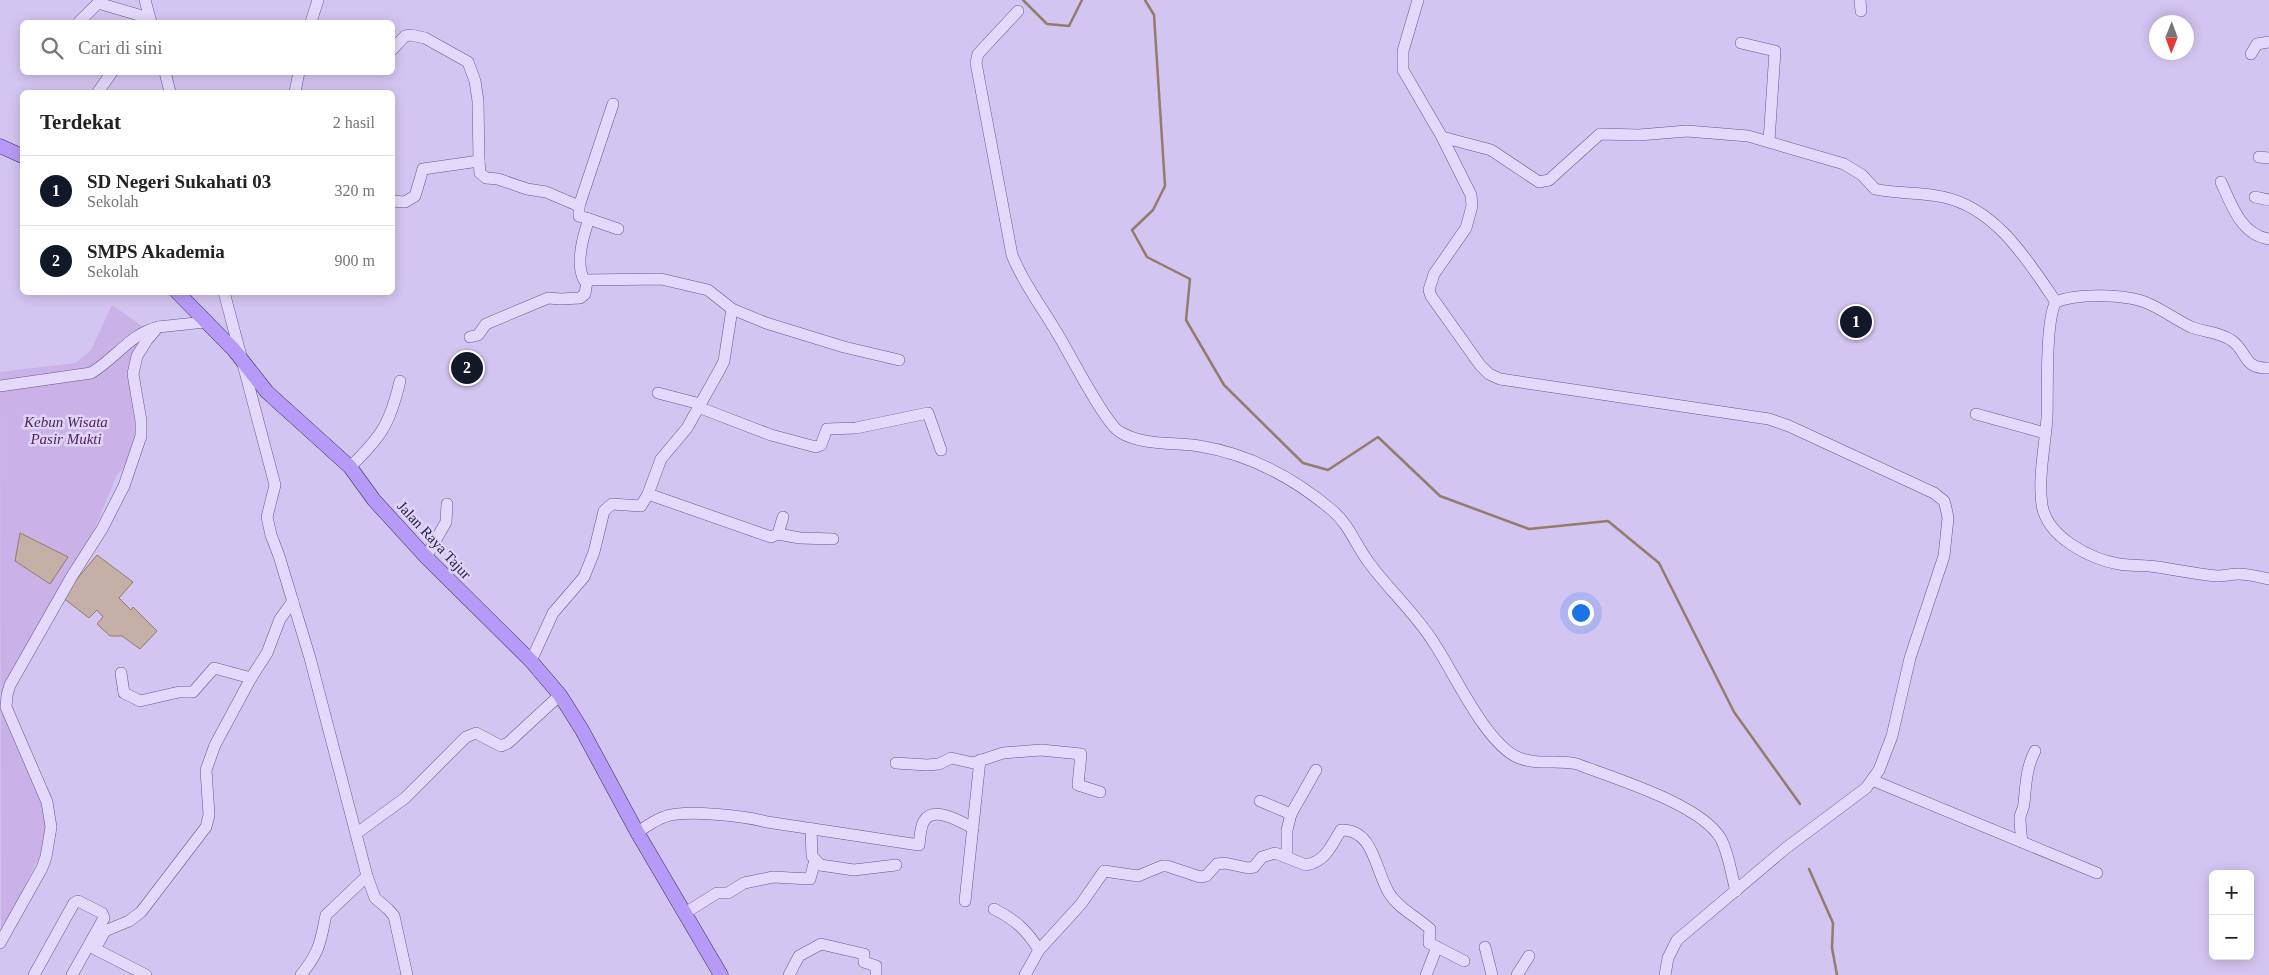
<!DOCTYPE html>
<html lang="id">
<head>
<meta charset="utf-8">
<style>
	:root { --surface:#fff; --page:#f2f2f2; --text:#222; --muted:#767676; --line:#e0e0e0; --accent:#111827 }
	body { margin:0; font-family:Georgia,serif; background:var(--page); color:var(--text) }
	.controls { position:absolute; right:15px; bottom:15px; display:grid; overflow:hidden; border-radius:8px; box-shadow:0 2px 12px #0003 }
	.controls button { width:45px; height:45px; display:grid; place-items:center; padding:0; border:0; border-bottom:1px solid var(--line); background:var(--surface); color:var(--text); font:25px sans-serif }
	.compass { position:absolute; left:2149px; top:15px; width:45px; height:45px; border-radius:50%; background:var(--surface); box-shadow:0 2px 12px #0003; rotate:181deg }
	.you { position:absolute; left:1580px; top:612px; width:18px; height:18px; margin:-12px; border:4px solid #fff; border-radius:50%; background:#1a73e8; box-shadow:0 0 0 8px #1a73e833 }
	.badge { display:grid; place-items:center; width:32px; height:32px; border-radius:50%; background:var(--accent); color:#fff; font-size:16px; font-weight:700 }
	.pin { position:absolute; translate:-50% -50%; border:2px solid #fff; box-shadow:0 1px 5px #0006 }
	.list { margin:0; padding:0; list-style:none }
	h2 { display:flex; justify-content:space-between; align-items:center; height:65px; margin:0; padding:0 20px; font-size:21px }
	h2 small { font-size:16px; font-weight:400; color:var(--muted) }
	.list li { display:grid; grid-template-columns:32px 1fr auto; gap:15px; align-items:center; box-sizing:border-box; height:70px; padding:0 20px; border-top:1px solid var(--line) }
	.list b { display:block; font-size:19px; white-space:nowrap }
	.list p { margin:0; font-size:16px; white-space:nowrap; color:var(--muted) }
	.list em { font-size:16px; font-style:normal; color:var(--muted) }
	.icon { flex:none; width:28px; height:28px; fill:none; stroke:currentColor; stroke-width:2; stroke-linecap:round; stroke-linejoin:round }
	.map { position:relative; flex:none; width:2269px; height:975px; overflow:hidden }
	.search { position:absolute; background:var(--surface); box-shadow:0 2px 12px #0003; left:20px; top:20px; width:375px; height:55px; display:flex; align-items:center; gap:12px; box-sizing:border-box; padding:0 18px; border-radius:8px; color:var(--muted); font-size:19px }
	.panel { position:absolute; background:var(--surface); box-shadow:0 2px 12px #0003; left:20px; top:90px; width:375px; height:205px; border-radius:8px }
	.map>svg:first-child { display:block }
	.farmland { fill:#cab1e8 }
	.water { fill:#c4b0a7; stroke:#947b6c }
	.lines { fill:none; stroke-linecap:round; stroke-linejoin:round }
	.stream { stroke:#947b6c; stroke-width:2.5 }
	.minor-casing { stroke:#61598e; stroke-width:12 }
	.major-casing { stroke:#312d5c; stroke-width:15 }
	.minor { stroke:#e4d9fb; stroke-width:11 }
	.major { stroke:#b79af7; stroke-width:14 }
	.labels { text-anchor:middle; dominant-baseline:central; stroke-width:5; stroke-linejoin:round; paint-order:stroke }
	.park-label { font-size:15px; font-style:italic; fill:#54235b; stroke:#e0d5f8 }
	.street-label { font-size:15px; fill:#211e3d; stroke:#e0d5f8 }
</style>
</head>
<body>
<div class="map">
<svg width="2269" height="975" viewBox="0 0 2269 975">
	<rect width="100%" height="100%" fill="#d3c5f1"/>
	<polygon class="farmland" points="112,305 149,331 138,349 141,438 138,452 117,475 81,561 3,698 50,813 49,866 37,861 1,934 0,372 76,363 91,350"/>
	<g class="water">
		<polygon points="20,533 68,557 50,584 15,561"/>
		<polygon points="97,555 133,582 119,598 131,610 133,607 157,631 140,649 122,636 110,636 97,624 103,617 97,610 89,618 62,597"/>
	</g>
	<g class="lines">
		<g class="stream">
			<polyline points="1023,0 1047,24 1069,26 1082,0"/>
			<polyline points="1145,0 1154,15 1165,186 1153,210 1132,230 1147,257 1190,279 1186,320 1224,385 1303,463 1328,470 1378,437 1440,496 1529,529 1608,521 1659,563 1734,712 1800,804"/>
			<polyline points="1809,869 1833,923 1832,948 1837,975"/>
		</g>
		<defs>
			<g id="minor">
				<polyline points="145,0 151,22"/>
				<polyline points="1418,0 1403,51 1403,70 1442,137 1471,195 1472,206 1466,228 1434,274 1429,290 1431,296 1480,365 1489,374 1500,379 1769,419 1789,426 1934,493 1944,501 1946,508 1948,518 1944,556 1910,658 1892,736 1879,770 1866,788 1786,848 1677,940 1668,958 1665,975"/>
				<polyline points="1860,0 1861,11"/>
				<path d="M1018 11 978 54 976 63 1012 255C1023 283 1042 307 1057 333 1069 352 1105 424 1120 432 1143 446 1173 442 1199 446 1250 454 1294 478 1333 511 1350 526 1356 546 1370 564 1390 591 1416 614 1434 643 1454 673 1485 742 1517 757 1537 766 1557 759 1577 764 1615 779 1701 804 1721 839 1729 854 1731 874 1736 891"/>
				<polyline points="79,22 98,3 149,18"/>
				<polyline points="311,22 318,0"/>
				<polyline points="1741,43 1775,51 1769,141"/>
				<polyline points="392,50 405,36 411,35 425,38 468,62 475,81 478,101 479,161"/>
				<polyline points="2251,54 2257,44 2269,42"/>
				<polyline points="165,72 170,92"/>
				<polyline points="98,92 112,72"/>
				<polyline points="295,92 299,72"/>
				<path d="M613 104 579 206V216L589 219C583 236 575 263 584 280L661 279 708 290 732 309 766 323 844 347 899 360"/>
				<path d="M1442 137 1491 150 1539 182 1549 180 1600 134 1639 135 1687 131 1748 136 1844 164 1862 175 1875 189C1897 194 1921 192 1943 197 1996 208 2028 261 2056 302"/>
				<polyline points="2259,157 2269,158"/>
				<path d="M2221 182C2231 204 2241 235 2269 239"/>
				<polyline points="2255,197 2269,200"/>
				<polyline points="392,201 405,202 415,196 423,169 479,161 480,173 486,178 498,179 527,189 546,192 579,206"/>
				<polyline points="589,219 618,229"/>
				<polyline points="224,292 275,485 267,517 271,535 279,556 310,658 367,876 375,898 388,909 394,916 407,975"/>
				<polyline points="470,337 478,335 486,324 548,298 561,299 580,298 585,294 587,281"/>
				<path d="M2269 368C2242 369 2248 351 2231 340 2220 332 2204 332 2191 327 2176 320 2162 309 2147 303 2126 294 2077 293 2056 302 2045 319 2048 394 2047 418 2045 446 2038 477 2042 505 2047 537 2090 559 2119 564 2131 566 2144 565 2157 567 2177 570 2197 574 2217 576 2224 576 2232 574 2239 574 2249 574 2259 577 2269 579"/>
				<path d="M0 386 91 373C115 359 130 334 158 327"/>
				<polyline points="658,393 700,404"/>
				<polyline points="698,407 771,435 816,447 821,445 827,429 856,428 928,413 941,450"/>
				<polyline points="1976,414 2045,433"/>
				<path d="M350 467C381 437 390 424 400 381"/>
				<polyline points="648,494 771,537 778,534 783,517"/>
				<polyline points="778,534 800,538 833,539"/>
				<polyline points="426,557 446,522 447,504"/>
				<polyline points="531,661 553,613 584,577 594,552 604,511 612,504 641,506 648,494 661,459 687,428 720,369 724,361 732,309"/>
				<polyline points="121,673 124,693 140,701 179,692 193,692 214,668 251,678"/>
				<polyline points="896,763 927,765 939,764 951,758 973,763 1003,753 1041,750 1081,754 1078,785 1100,792"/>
				<polyline points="1872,780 2097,873"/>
				<polyline points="1260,801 1291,814"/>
				<polyline points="811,829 812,856 820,865 854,870 896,865"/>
				<path d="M637 832C646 827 655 820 664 817 685 809 745 816 767 822L919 845C920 838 920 828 924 821 934 805 961 822 973 828"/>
				<polyline points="357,833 405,798 466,737 476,733 501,746 508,743 560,695"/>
				<path d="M2022 842C2021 834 2020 826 2020 818 2020 813 2024 809 2024 803 2026 785 2026 768 2035 751"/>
				<polyline points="1287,857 1287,830 1291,814 1316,770"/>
				<polyline points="965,901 980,760"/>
				<path d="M994 909C1014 919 1027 930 1039 950"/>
				<polyline points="685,913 717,893 728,893 744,883 773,877 810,879 815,860"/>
				<polyline points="0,943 42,868 46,857 51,827 47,802 6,707 7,695 10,685 72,576 102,529 124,486 141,436 141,421 133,374 137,356 147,340 158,327 205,322"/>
				<polyline points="1485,947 1492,975"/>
				<polyline points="34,975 74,903 78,901 102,913 104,918 72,975"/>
				<polyline points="146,975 95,949 105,931 129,921 141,912 206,827 209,815 206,770 215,745 251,678 267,653 280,619 293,601"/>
				<path d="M301 975C320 951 320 943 326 915L367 876"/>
				<polyline points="789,975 799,956 821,944 864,954 864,962 876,966 876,975"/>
				<path d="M1025 975 1039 950 1081 904 1104 871 1138 876 1162 866H1167L1200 877 1206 876 1217 864 1225 863 1248 868 1254 867 1262 857 1275 853 1306 865C1326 861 1331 846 1341 830 1374 829 1375 870 1389 893 1398 908 1417 917 1430 929L1429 943 1464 961"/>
				<polyline points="1426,975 1437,947"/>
				<polyline points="1517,975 1529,956"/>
			</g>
			<g id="major">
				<polyline points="0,146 22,156"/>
				<polyline points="177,292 234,350 267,392 350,467 374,500 426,557 531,661 560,695 582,730 637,832 721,975"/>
			</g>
		</defs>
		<use href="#minor" class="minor-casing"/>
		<use href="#major" class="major-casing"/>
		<use href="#minor" class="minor"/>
		<use href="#major" class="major"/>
	</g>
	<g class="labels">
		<g class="park-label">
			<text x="66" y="422">Kebun Wisata<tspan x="66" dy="17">Pasir Mukti</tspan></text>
		</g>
		<g class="street-label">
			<text transform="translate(434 540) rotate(47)">Jalan Raya Tajur</text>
		</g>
	</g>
</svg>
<div class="controls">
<button>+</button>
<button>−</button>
</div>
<svg class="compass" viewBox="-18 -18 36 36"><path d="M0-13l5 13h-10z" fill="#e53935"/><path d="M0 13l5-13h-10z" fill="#767676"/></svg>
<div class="you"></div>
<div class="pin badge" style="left:1856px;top:322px">1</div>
<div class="pin badge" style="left:467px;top:368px">2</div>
<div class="search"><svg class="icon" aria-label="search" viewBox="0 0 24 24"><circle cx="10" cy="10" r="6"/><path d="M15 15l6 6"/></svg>Cari di sini</div>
<section class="panel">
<h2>Terdekat<small>2 hasil</small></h2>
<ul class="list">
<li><span class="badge">1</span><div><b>SD Negeri Sukahati 03</b><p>Sekolah</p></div><em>320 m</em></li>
<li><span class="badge">2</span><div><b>SMPS Akademia</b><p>Sekolah</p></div><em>900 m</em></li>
</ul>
</section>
</div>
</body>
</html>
